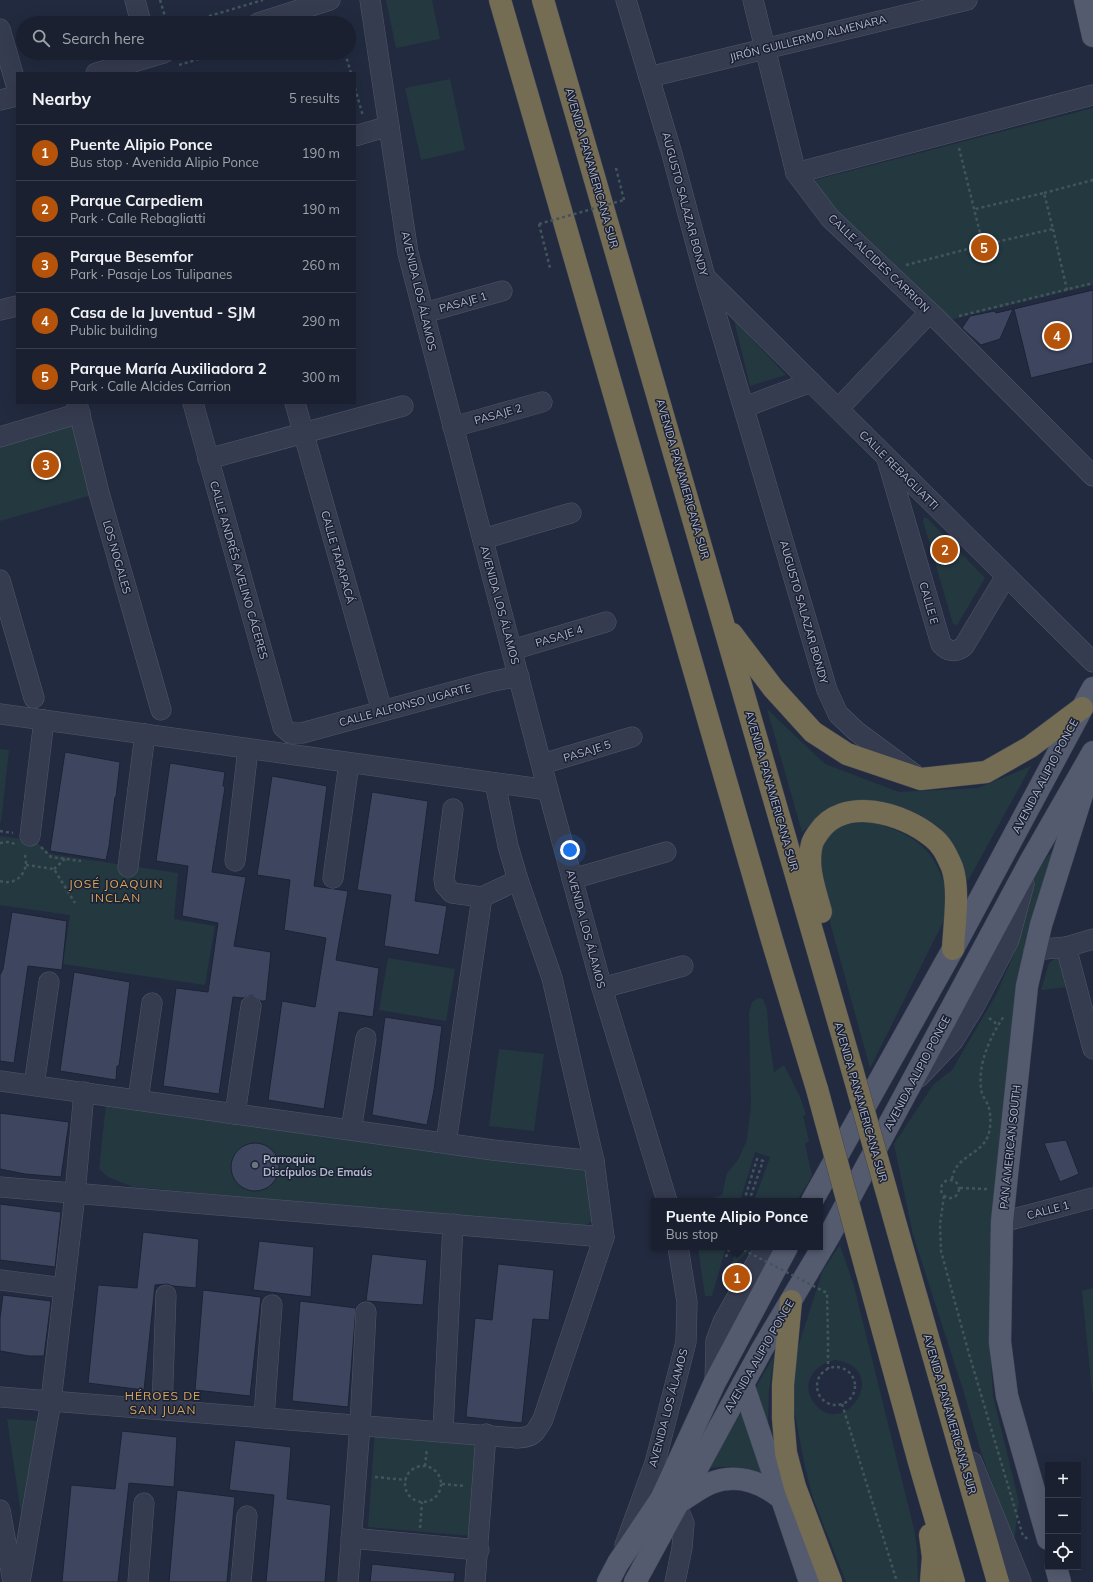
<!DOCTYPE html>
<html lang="en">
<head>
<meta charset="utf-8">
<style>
	:root { --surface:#1a202f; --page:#272d3b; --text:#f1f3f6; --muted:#9fa3aa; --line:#383e4b; --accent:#b45309 }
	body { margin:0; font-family:Mulish,sans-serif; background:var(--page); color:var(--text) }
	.controls { position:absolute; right:12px; bottom:12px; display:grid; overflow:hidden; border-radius:0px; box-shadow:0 4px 16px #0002 }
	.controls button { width:36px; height:36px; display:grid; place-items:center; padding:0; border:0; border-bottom:1px solid var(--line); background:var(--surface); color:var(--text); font:20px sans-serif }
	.you { position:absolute; left:570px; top:850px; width:14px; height:14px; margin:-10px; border:3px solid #fff; border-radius:50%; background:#1a73e8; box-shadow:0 0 0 6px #1a73e833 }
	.badge { display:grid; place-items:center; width:26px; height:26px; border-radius:50%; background:var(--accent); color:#fff; font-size:13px; font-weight:700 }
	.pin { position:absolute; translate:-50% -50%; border:2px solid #fff; box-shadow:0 1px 4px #0006 }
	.popup { position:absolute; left:651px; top:1198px; width:172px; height:52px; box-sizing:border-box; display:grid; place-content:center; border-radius:0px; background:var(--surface); filter:drop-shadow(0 1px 3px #0005); font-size:13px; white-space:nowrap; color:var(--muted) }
	.popup b { font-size:15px; color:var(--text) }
	.popup::after { content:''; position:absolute; left:50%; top:100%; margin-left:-8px; border:8px solid transparent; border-top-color:var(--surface) }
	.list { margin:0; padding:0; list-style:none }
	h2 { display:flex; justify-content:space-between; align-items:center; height:52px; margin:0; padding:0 16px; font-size:17px }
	h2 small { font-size:13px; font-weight:400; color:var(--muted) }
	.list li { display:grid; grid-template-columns:26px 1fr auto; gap:12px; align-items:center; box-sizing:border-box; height:56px; padding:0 16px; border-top:1px solid var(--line) }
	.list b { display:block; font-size:15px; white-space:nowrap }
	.list p { margin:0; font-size:13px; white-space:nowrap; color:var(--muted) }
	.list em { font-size:13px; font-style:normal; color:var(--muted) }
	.icon { flex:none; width:22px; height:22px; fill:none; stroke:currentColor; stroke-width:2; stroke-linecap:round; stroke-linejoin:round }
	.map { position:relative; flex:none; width:1093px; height:1582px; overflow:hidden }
	.search { position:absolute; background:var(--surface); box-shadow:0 4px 16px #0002; left:16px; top:16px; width:340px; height:44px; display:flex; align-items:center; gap:10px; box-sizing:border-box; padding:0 14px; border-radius:22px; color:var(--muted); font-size:15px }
	.panel { position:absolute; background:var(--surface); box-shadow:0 4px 16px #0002; left:16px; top:72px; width:340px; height:332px; border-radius:0px }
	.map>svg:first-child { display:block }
	.green { fill:#243840; fill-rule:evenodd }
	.building { fill:#3e465f; stroke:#1d2336 }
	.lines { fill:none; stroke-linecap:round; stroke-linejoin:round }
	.minor-casing { stroke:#51576a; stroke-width:21 }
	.major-casing { stroke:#3f4558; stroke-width:23 }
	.highway-casing { stroke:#3e4457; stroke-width:23 }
	.path { stroke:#42555d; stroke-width:2.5; stroke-dasharray:3 3; stroke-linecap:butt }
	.minor { stroke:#363c4f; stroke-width:20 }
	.major { stroke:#545b6f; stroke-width:22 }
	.highway { stroke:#756d53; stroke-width:22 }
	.highway-bridge-casing { stroke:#3e4457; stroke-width:23; stroke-linecap:butt }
	.path-bridge { stroke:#42555d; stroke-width:2.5; stroke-dasharray:3 3; stroke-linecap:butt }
	.highway-bridge { stroke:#756d53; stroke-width:22 }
	.worship-dot { fill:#6b7280; stroke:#1b2134; stroke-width:1.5 }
	.labels { text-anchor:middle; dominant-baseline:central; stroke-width:3; stroke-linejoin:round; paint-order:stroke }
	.street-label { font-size:11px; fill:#b2b7ca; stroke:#1b2134 }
	.poi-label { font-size:11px; font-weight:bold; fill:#b2b7ca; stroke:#1b2134; text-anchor:start }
	.neighbourhood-label { font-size:12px; letter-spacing:1px; fill:#dca85b; stroke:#1b2134 }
</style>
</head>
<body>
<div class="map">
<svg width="1093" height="1582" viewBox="0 0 1093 1582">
	<rect width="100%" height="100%" fill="#222a3f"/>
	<g class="green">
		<polygon points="386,0 432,0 440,39 396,48"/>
		<polygon points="450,79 465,150 421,160 405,88"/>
		<polygon points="1093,108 1093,285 950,320 835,211 815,180"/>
		<polygon points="734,320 786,375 750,386"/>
		<polygon points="80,413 99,493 0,521 0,437"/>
		<polygon points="924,517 927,518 985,578 957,625 953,624 923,521"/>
		<polygon points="767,709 825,764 899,792 978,788 1031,766 968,881 951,845 921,822 829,810 802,832"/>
		<polygon points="0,749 9,750 1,822 0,822"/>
		<path d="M871 822C923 836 940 855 950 908L870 1068 817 875 818 850 830 833 845 824Z"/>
		<polygon points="0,836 35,841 50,854 178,873 174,919 215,926 205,985 63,964 70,915 0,905"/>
		<polygon points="1057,845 990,1287 989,1328 993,1396 1019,1502 1014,1542 982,1455 964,1393 913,1235 894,1144 934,1084 952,1070 996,995 1014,954 1022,926 1027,897 1039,867"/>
		<polygon points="388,958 455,969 446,1021 379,1010"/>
		<polygon points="1056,958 1061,958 1068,987 1041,990 1049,963"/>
		<polygon points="758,998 763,999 767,1009 769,1038 774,1072 784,1065 800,1097 806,1115 803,1116 809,1141 805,1144 812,1176 797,1201 754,1201 770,1157 755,1152 740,1201 703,1201 722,1195 727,1173 738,1160 747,1140 751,1107 749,1012 752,1002"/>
		<polygon points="499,1049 544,1054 534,1131 489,1126"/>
		<polygon points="106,1104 583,1168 588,1173 593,1219 587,1225 581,1227 133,1187 108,1177 99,1169"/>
		<path d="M840 1245 854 1286 914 1529 917 1548 918 1582H846L813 1498 805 1467 793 1404 792 1376 797 1350 823 1270ZM835 1360C893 1368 844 1442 814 1403 800 1384 814 1364 835 1360Z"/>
		<polygon points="698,1247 726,1247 712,1296 705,1296"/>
		<polygon points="738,1247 753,1247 729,1270"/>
		<polygon points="1093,1288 1093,1391 1092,1392 1082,1291"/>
		<path d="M774 1356 769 1391 768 1420 773 1452 769 1476C748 1467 731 1465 709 1468Z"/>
		<polygon points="7,1419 38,1421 24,1534"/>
		<polygon points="375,1430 479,1438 471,1536 368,1527"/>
	</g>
	<g class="building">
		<polygon points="1093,290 1093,363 1031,378 1014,309"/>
		<polygon points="1013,309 1000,339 981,345 962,328 970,316 994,311 996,313"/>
		<polygon points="65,752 120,762 116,797 115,797 109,846 106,860 50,851"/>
		<polygon points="170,763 225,772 223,786 225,787 212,872 246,877 234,946 271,952 266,1001 261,1001 252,995 243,998 233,997 219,1094 163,1086 176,988 208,992 218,923 182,916 188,866 156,861"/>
		<polygon points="272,776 327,786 314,886 348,891 336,960 379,968 373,1017 339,1012 324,1109 268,1100 282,1001 315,1007 326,938 284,930 290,880 257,875"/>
		<polygon points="372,792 428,801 415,901 447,906 439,955 384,946 391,895 357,890"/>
		<polygon points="12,912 67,921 62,970 28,966 14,1063 0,1061 0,975 3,969"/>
		<polygon points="74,972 130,982 119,1066 117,1066 116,1080 60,1071"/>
		<polygon points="385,1017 442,1026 434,1090 427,1125 372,1115"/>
		<polygon points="0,1113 69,1122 61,1177 25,1174 0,1169"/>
		<polygon points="1066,1140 1079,1174 1060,1182 1044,1143"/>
		<circle cx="255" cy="1167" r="24"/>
		<polygon points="0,1204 61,1212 55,1267 0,1260"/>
		<polygon points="143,1232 199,1239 196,1288 173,1286 167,1284 155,1285 144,1390 88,1383 98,1285 137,1288"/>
		<polygon points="259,1241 314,1247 311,1297 253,1290"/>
		<polygon points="372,1254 427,1260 423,1305 366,1301"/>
		<polygon points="498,1264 554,1270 549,1320 533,1319 522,1423 466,1417 475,1318 492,1320"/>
		<polygon points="203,1290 261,1297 250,1396 195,1390"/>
		<polygon points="3,1295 51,1301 44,1356 29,1356 0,1351 0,1318"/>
		<polygon points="300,1301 356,1308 348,1407 292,1401"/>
		<polygon points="122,1431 177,1437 174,1487 129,1483 118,1582 62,1582 71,1485 115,1489"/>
		<polygon points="235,1440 291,1447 287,1499 331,1505 325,1582 266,1582 274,1495 229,1490"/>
		<polygon points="177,1490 235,1497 227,1582 169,1582"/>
		<polygon points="372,1564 455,1573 454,1582 370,1582"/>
	</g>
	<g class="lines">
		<defs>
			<g id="minor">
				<polyline points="135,0 141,23"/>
				<polyline points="370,0 408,253 548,790 602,988 667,1201"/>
				<polyline points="626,0 672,154 705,277 827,690 838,714 856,731 914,774"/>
				<polyline points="753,0 796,173 830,218 939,321 1093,476"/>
				<polyline points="258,23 330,0"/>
				<polyline points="0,29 17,88"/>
				<polyline points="96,73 164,53"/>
				<polyline points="649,77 967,0"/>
				<polyline points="0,100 17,96"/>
				<polyline points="355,136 389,126"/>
				<polyline points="796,173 1093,95"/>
				<polyline points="707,279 1093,662"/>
				<polyline points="0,310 17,306"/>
				<polyline points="424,313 502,291"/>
				<polyline points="77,403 99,493 161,710"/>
				<polyline points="193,403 283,727 290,733 302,733 489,682 519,676"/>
				<polyline points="295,403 382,711"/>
				<polyline points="745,407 811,382"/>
				<polyline points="838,409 930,312"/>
				<polyline points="453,427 542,402"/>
				<polyline points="0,437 80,413"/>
				<polyline points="208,459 403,406"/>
				<path d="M887 459 941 644C948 652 956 653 964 646L1006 576"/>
				<polyline points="483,539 571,513"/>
				<polyline points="0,580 34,698"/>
				<polyline points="512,650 606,622"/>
				<polyline points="0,714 548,790"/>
				<polyline points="542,764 632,737"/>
				<polyline points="453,809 444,879 445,885 452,893 482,897 518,880"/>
				<polyline points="30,836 44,720"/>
				<polyline points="235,861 248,749"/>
				<polyline points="128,867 145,734"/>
				<polyline points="333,878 349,763"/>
				<polyline points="572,879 666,852"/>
				<polyline points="1066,947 1093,1049"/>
				<polyline points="1034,950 1066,947 1093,939"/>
				<polyline points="602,988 683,966"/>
				<polyline points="919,1077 953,1041 974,1007 1009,940 1024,884"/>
				<polyline points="0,1081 493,1150 594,1161"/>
				<polyline points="34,1085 49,982"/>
				<polyline points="138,1100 152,1003"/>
				<polyline points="235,1114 251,1006"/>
				<polyline points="351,1130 366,1038"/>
				<polyline points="446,1143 482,897"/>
				<polyline points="0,1187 604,1237"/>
				<polyline points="1002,1222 1093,1198"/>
				<polyline points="0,1280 64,1288"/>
				<polyline points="715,1382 716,1341 723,1322 762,1253 769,1247"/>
				<path d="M0 1397 517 1438C534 1437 535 1433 543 1419L604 1237 594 1161 552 978 518 880 508 846 495 783"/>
				<polyline points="162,1409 166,1295"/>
				<polyline points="264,1417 272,1305"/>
				<polyline points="443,1431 453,1224"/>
				<polyline points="972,1462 1021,1582"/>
				<polyline points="0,1510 13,1582"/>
				<polyline points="351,1538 479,1550"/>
				<polyline points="625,1545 655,1463 686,1342 687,1302 678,1247"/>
				<polyline points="20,1582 51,1401 75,1194 84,1092"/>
				<polyline points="138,1582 144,1503"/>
				<polyline points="241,1582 247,1516"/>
				<polyline points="348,1582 360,1425 366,1312"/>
				<polyline points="475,1582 486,1434"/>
				<polyline points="675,1582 682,1548 684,1523 676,1504"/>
			</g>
			<g id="major">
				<polyline points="1085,0 1093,36"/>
				<polyline points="812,1201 953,949 1093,688"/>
				<polyline points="743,1384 810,1582"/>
				<path d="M676 1504C688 1497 699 1488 711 1483 737 1473 761 1482 781 1498"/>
				<polyline points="1048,1539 1007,1396 1000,1342 1002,1222 1027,986 1041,925 1086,782"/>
				<polyline points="1056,1567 1060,1582"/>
				<polyline points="608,1582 618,1563 661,1499 715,1382 787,1247"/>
				<polyline points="635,1582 761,1351 828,1238 1030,862 1093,752"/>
			</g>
			<g id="highway">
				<polyline points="500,0 772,940 817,1089"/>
				<polyline points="543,0 852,1069"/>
				<polyline points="732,634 773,688 813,732 847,754 921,779 986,772 1030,747 1082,708"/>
				<path d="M821 912C815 890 806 866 812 844 813 840 816 836 818 833 843 795 903 813 932 837 942 844 947 856 952 867 960 889 954 926 953 949"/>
				<polyline points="905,1257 998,1582"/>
				<polyline points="866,1269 919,1462 954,1582"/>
				<polyline points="791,1301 783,1385 783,1418 786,1453 795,1487 831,1582"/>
				<polyline points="930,1535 933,1557 931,1582"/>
			</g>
		</defs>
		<use href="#minor" class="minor-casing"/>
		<use href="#major" class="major-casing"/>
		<use href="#highway" class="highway-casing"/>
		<g class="path">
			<polyline points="160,0 167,23"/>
			<polyline points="186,23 263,0"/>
			<polyline points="345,53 351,73"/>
			<polyline points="179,65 218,53"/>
			<polyline points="355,88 363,116"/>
			<polyline points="959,148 983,245 1053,229 1044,193 975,209"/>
			<polyline points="616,168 624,200"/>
			<polyline points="1044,193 1093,180"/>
			<polyline points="539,224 550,268"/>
			<polyline points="1053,229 1067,290"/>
			<polyline points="906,265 983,245"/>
			<polyline points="959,316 1093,283"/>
			<polyline points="0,831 13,833"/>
			<polyline points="0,843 9,842 15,844"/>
			<polyline points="41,847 51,857 81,861"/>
			<polyline points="26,865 54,869 75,903"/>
			<polyline points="54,869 65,859"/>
			<path d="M0 881C18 887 31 869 24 853"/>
			<polyline points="989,1018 998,1025"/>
			<path d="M952 1179C956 1155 980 1156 988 1136 991 1128 991 1117 989 1108 987 1101 981 1095 981 1088 978 1063 990 1037 1004 1016"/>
			<circle cx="950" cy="1189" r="9"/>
			<polyline points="960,1188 987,1189"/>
			<polyline points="944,1196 940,1224 941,1251 969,1354 1023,1536 1028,1539"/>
			<polyline points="744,1201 757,1159 763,1161 749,1201"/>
			<polyline points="726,1257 730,1247"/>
			<polyline points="828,1337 828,1369"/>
			<circle cx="836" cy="1386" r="19"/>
			<polyline points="842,1404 897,1582"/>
			<circle cx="423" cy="1484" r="18"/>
			<polyline points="425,1466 427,1448"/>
			<polyline points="375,1477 406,1480"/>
			<polyline points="442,1484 465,1486"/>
			<polyline points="420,1528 422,1502"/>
		</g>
		<use href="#minor" class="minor"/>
		<use href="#major" class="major"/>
		<use href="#highway" class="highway"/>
		<defs>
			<g id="highway-bridge">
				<polyline points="852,1069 905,1257"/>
				<polyline points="817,1089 866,1269"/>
			</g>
		</defs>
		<use href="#highway-bridge" class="highway-bridge-casing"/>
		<g class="path-bridge">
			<polyline points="539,224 624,200"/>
			<polyline points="738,1247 827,1293 828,1337"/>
		</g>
		<use href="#highway-bridge" class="highway-bridge"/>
	</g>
	<circle class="worship-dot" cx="255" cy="1165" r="4"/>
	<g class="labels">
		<g class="street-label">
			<text transform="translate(808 38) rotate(-14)">JIRÓN GUILLERMO ALMENARA</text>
			<text transform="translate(592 168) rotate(74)">AVENIDA PANAMERICANA SUR</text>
			<text transform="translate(685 204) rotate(75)">AUGUSTO SALAZAR BONDY</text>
			<text transform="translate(879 263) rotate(44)">CALLE ALCIDES CARRION</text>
			<text transform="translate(419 291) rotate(77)">AVENIDA LOS ÁLAMOS</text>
			<text transform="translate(463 302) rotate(-16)">PASAJE 1</text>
			<text transform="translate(498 414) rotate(-16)">PASAJE 2</text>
			<text transform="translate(899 470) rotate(45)">CALLE REBAGLIATTI</text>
			<text transform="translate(683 479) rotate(74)">AVENIDA PANAMERICANA SUR</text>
			<text transform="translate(117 557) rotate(74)">LOS NOGALES</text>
			<text transform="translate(338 557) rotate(74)">CALLE TARAPACÁ</text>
			<text transform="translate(239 570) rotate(74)">CALLE ANDRÉS AVELINO CÁCERES</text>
			<text transform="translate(929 603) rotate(74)">CALLE E</text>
			<text transform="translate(500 605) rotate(75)">AVENIDA LOS ÁLAMOS</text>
			<text transform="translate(804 612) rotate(74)">AUGUSTO SALAZAR BONDY</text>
			<text transform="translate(559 636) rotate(-17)">PASAJE 4</text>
			<text transform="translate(405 705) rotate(-15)">CALLE ALFONSO UGARTE</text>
			<text transform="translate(587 751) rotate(-17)">PASAJE 5</text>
			<text transform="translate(1045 776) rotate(-62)">AVENIDA ALIPIO PONCE</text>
			<text transform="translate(772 791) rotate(74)">AVENIDA PANAMERICANA SUR</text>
			<text transform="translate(586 929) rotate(75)">AVENIDA LOS ÁLAMOS</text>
			<text transform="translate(917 1073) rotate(-62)">AVENIDA ALIPIO PONCE</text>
			<text transform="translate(861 1102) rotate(74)">AVENIDA PANAMERICANA SUR</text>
			<text transform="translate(1010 1147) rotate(-84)">PAN AMERICAN SOUTH</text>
			<text transform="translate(1048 1210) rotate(-15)">CALLE 1</text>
			<text transform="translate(759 1356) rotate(-60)">AVENIDA ALIPIO PONCE</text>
			<text transform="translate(668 1408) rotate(-75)">AVENIDA LOS ÁLAMOS</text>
			<text transform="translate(950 1414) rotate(74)">AVENIDA PANAMERICANA SUR</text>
		</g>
		<g class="poi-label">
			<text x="263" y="1159">Parroquia<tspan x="263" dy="13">Discípulos De Emaús</tspan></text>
		</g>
		<g class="neighbourhood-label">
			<text x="116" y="883">JOSÉ JOAQUIN<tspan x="116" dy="14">INCLAN</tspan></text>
			<text x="163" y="1395">HÉROES DE<tspan x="163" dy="14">SAN JUAN</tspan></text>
		</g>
	</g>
</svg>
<div class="controls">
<button>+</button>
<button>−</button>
<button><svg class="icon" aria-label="locate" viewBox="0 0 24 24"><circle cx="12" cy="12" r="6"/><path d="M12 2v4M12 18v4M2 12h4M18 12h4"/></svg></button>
</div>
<div class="you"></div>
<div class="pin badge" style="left:737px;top:1278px">1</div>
<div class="popup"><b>Puente Alipio Ponce</b>Bus stop</div>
<div class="pin badge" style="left:945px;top:550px">2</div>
<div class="pin badge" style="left:46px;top:465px">3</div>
<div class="pin badge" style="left:1057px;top:336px">4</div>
<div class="pin badge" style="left:984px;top:248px">5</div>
<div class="search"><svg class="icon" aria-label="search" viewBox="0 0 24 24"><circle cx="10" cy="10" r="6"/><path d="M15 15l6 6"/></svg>Search here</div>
<section class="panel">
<h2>Nearby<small>5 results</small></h2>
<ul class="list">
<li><span class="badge">1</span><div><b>Puente Alipio Ponce</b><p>Bus stop · Avenida Alipio Ponce</p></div><em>190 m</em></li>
<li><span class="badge">2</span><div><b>Parque Carpediem</b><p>Park · Calle Rebagliatti</p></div><em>190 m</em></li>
<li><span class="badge">3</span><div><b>Parque Besemfor</b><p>Park · Pasaje Los Tulipanes</p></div><em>260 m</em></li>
<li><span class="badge">4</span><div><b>Casa de la Juventud - SJM</b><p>Public building</p></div><em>290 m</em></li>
<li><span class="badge">5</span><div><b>Parque María Auxiliadora 2</b><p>Park · Calle Alcides Carrion</p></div><em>300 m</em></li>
</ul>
</section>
</div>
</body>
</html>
